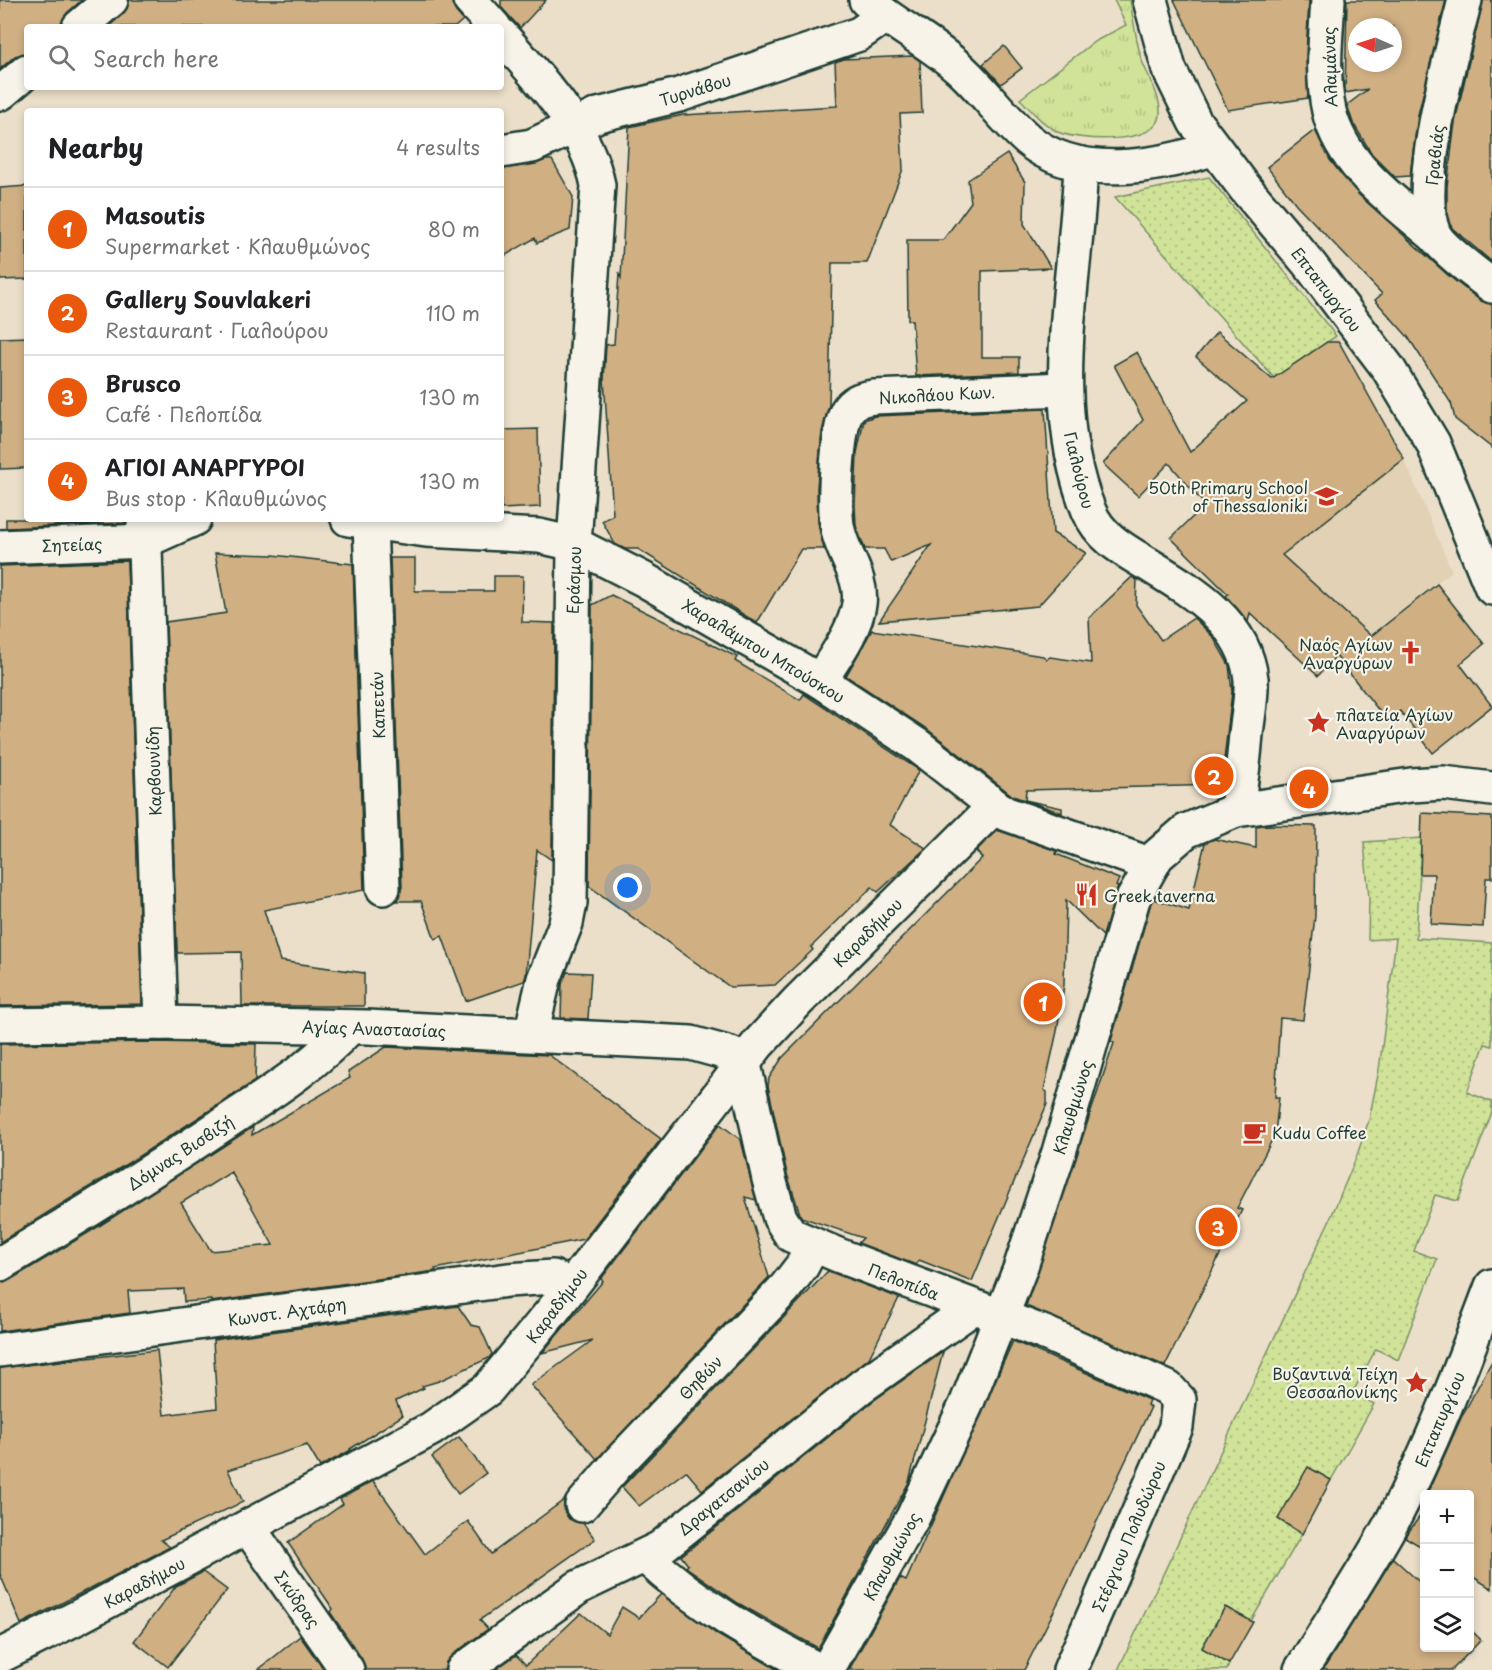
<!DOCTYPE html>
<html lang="en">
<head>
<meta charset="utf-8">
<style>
	:root { --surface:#fff; --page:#f6f6f6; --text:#202124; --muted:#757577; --line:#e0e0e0; --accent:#ea580c }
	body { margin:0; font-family:"Playpen Sans",sans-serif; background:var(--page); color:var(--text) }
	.controls { position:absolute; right:18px; bottom:18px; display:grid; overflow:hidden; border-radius:6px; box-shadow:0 3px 9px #0003 }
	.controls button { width:54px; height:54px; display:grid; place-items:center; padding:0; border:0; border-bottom:2px solid var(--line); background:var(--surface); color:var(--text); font:30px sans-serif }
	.compass { position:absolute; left:1348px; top:18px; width:54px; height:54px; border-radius:50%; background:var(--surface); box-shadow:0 3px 9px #0003; rotate:273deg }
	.you { position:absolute; left:628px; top:888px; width:21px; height:21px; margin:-15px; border:4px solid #fff; border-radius:50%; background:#1a73e8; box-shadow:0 0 0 9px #1a73e833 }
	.badge { display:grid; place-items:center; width:39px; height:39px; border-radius:50%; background:var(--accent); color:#fff; font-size:20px; font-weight:700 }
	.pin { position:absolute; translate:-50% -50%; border:3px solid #fff; box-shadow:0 2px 6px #0006 }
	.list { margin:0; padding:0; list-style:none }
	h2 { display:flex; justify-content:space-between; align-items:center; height:78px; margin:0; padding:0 24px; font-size:26px }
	h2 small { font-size:20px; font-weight:400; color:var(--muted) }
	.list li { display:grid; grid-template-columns:39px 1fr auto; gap:18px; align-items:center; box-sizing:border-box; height:84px; padding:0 24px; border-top:2px solid var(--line) }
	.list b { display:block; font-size:22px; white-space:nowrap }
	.list p { margin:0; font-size:20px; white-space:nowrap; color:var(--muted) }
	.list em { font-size:20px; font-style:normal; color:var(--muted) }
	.icon { flex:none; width:33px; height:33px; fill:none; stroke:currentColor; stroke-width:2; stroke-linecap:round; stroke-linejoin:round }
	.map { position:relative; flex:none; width:1492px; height:1670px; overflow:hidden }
	.search { position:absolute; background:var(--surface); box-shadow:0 3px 9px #0003; left:24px; top:24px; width:480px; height:66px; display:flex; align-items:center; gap:15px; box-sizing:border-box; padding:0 21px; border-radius:6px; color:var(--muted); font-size:22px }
	.panel { position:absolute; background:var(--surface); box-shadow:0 3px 9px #0003; left:24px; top:108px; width:480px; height:414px; border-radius:6px }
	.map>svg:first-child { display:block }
	.built { fill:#e3d1b5 }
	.grass { fill:url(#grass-tufts); stroke:#789066; stroke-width:1.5 }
	.park { fill:url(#park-dots); stroke:#789066; stroke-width:1.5 }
	.building { fill:#d0af83; stroke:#1f3d34; stroke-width:1.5; fill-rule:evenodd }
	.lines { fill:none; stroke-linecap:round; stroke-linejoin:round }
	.minor-casing { stroke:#1f3d34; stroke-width:38 }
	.major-casing { stroke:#1f3d34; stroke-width:38 }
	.minor { stroke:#f7f3e8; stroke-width:33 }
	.major { stroke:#f7f3e8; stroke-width:33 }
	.labels { text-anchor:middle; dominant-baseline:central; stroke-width:4.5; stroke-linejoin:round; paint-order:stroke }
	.street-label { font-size:16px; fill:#1f3d34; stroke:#f7f3e8 }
	.poi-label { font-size:16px; fill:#1f3d34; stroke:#f7f3e8; text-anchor:end }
</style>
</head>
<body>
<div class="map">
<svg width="1492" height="1670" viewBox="0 0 1492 1670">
	<defs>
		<pattern id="grass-tufts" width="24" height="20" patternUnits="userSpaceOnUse" patternTransform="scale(1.5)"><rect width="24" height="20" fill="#d0e398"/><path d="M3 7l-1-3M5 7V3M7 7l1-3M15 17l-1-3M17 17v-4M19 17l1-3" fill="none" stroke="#b2c484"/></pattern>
		<pattern id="park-dots" width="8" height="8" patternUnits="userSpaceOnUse" patternTransform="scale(1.5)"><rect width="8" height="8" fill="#d0e398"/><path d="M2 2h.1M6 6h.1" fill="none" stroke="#b2c484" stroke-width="1.8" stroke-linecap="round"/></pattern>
	</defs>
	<rect width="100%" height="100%" fill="#ebdfca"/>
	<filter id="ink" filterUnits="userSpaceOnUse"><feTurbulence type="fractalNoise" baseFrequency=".0167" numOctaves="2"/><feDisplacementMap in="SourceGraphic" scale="12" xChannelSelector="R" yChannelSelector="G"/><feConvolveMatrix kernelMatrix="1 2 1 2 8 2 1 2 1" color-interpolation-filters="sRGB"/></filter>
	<g filter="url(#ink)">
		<polygon class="built" points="1336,336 1404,459 1452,571 1318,676 1214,581 1247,548 1217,428 1274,378"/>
		<path class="grass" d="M1114 0H1130C1133 19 1136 39 1141 58 1147 76 1161 95 1160 114 1159 146 1078 141 1058 132 1042 124 1032 111 1020 99L1094 42 1126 25Z"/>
		<g class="park">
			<polygon points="1209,177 1336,336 1274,378 1115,197"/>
			<polygon points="1422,838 1416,938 1492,943 1492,1046 1485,1044 1467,1092 1492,1102 1492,1112 1458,1201 1435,1195 1414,1251 1437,1259 1398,1360 1376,1349 1353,1392 1374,1404 1331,1480 1308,1468 1278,1519 1302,1534 1251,1621 1225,1607 1202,1647 1229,1664 1227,1670 1118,1670 1331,1217 1356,1158 1369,1120 1379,1070 1396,938 1368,940 1369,898 1364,842"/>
		</g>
		<g class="building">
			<polygon points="0,0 82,0 67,13 61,27 27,27 27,53 15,56 0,69"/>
			<polygon points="129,0 452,0 456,12 463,20 455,27 108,27 123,14"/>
			<polygon points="501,0 546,0 520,28 501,7"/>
			<polygon points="1174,0 1309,0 1306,56 1308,98 1228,110"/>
			<path d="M1347 0H1446L1418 115 1410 176 1395 177 1372 154 1353 123 1347 105 1368 89 1345 93ZM1357 27H1393V63H1357Z"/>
			<polygon points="1483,0 1492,0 1492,262 1452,228 1447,210 1447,186 1455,122"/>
			<polygon points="1004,46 1022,68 1001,84 983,64"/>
			<polygon points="913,56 920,61 922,113 900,114 903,169 867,263 832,263 829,405 822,432 817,487 818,522 824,549 801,549 757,623 638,549 625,549 615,544 602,521 613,515 604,379 606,345 614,344 619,274 621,278 629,127 683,115 837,106 835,62 844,59"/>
			<polygon points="1315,130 1330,160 1359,195 1449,276 1481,301 1492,304 1492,448 1455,419 1451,403 1408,337 1375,300 1382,294 1296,204 1267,167"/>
			<polygon points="1007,154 1025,182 1024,224 1051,268 982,271 982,357 1019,357 1019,372 916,376 912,320 908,320 907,240 943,240 971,202 968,180"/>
			<polygon points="546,160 552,160 573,197 570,230 537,243 535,238 501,258 501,169 535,164"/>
			<polygon points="27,186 27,279 0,280 0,188"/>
			<polygon points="1217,332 1272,379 1327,342 1339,342 1404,459 1282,555 1371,636 1437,584 1484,644 1460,664 1492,706 1433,753 1400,711 1387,721 1336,656 1318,676 1250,613 1248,622 1226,596 1228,594 1171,538 1205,505 1169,463 1138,496 1103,464 1143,420 1114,365 1137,352 1190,452 1247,401 1196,357"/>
			<polygon points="27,337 27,468 0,469 0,338"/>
			<polygon points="1045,409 1053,533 1086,553 1038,606 879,621 931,545 891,562 884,549 865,549 856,526 855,505 857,453 864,420 875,416"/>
			<polygon points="538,429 540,507 501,509 501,430"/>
			<polygon points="6,519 125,519 125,523 6,528"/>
			<polygon points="215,553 273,555 353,564 364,890 264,910 280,961 364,973 364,1006 242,1006 241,952 177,953 166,622 226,613"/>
			<polygon points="390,558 415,558 415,591 494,591 494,576 523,576 522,622 554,623 552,860 537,850 526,975 524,981 466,1001 442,936 435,939 421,901 396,901 402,887"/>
			<polygon points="127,561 142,1004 0,1006 0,566"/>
			<polygon points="1132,577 1137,580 1136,605 1161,640 1194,618 1213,637 1229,665 1232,692 1221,785 1026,790 1025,800 1062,808 1062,813 1013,796 927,729 846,676 872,630 1043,656 1047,659 1050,657 1091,663 1089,618"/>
			<polygon points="611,595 737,657 735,661 800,700 804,694 919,770 890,825 926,848 878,892 872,887 811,947 813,950 775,985 730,987 589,886 592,605"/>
			<polygon points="1422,813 1492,817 1492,878 1486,878 1483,927 1431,924 1434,874 1420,874"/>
			<polygon points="1264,825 1316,826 1315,916 1303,1020 1280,1018 1275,1097 1279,1097 1275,1134 1237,1208 1242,1210 1165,1366 1026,1306 1114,1043 1111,1041 1150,906 1154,899 1189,910 1205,843 1214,839 1256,848 1256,826"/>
			<polygon points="997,830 1057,851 1056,854 1119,879 1116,886 1118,887 1103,936 1066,900 1064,985 1057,1031 1044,1090 1047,1092 1047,1104 972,1281 919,1260 916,1265 858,1243 863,1238 801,1217 787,1174 768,1086 769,1078 782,1058 982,858 976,851"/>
			<polygon points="567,972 591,973 588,1019 561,1018 562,984"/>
			<polygon points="155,1042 256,1044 255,1081 133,1160 0,1242 0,1044"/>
			<path d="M386 1047 549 1055 661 1139 584 1239 435 1269 436 1271 211 1302V1300L184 1302 183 1289 128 1291 130 1313 0 1331V1283L10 1280 96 1228 253 1127 252 1135 350 1078 348 1072ZM231 1172 250 1204 273 1245 211 1251 181 1203Z"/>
			<polygon points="720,1124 741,1140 756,1200 745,1197 769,1277 597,1459 531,1385 593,1340 542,1353 603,1281 601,1279"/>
			<polygon points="828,1271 899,1298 869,1358 702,1490 686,1471 639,1506 622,1487"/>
			<polygon points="458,1306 471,1325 480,1327 492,1354 489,1358 439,1381 422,1386 424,1388 396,1401 402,1416 350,1449 351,1450 320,1467 307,1445 228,1470 243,1502 161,1540 170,1547 21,1624 0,1574 0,1368 157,1350 164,1415 217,1408 213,1340"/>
			<polygon points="1013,1341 1149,1400 1147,1405 1151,1407 1064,1591 1024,1670 849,1670 900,1578 906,1581"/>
			<polygon points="943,1352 909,1482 818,1648 738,1603 686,1567 688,1565 681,1556 873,1401"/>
			<polygon points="1492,1361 1492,1589 1470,1575 1470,1494 1427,1494 1462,1416"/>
			<polygon points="459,1437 486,1473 458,1494 432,1457"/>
			<polygon points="1308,1467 1331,1480 1302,1534 1278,1519"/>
			<polygon points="373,1481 425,1554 468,1521 491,1554 564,1500 564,1511 569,1519 583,1523 595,1539 480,1620 488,1629 452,1655 446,1662 445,1670 365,1670 362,1659 330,1612 333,1609 288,1543 343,1504 340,1499"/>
			<polygon points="1425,1509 1425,1549 1405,1537"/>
			<polygon points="1393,1558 1425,1587 1425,1647 1470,1647 1470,1629 1481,1640 1452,1670 1323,1670"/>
			<polygon points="203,1572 227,1590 168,1667 134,1641 176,1586"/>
			<polygon points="661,1594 718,1635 778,1670 495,1670 516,1655 526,1665 581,1613 607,1634 622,1607 639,1618"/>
			<polygon points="1225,1607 1253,1622 1229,1664 1202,1648"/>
			<polygon points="300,1636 324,1670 258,1670"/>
		</g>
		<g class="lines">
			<defs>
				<g id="minor">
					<polyline points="470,0 494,27"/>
					<path d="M866 0C895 25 930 42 958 67 983 89 1002 117 1027 139 1077 182 1158 167 1214 148"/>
					<path d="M1328 0C1326 36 1321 76 1329 111 1342 166 1394 201 1435 236"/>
					<path d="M1465 0C1452 52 1413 187 1434 234 1440 247 1479 276 1492 286"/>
					<polyline points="79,27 111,0"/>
					<path d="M501 35C539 79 586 126 598 185L574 544 570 903 566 923 544 979 531 1034"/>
					<polyline points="1,93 27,71"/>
					<polyline points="501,151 532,146 598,115 679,95 859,34 885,16"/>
					<path d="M1081 164C1077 279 1044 401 1089 511 1100 538 1126 551 1149 565 1193 592 1245 622 1251 679 1252 697 1248 716 1246 734 1244 759 1241 785 1236 810"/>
					<polyline points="144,519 161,1023"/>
					<polyline points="348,519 426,530 539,536 574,544 643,579 820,681 917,745 1004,813 1152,865"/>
					<polyline points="370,522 383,888"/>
					<polyline points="0,547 145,541 194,519"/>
					<path d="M820 681C834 658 855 631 859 604 863 577 843 555 838 530 833 509 837 429 847 411 853 401 863 398 874 397L1065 389"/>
					<polyline points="0,1025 161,1023 367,1027 691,1043 731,1054 745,1069 769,1179 780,1218 791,1235 838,1255 1047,1334 1168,1388 1179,1400 1176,1427 1070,1670"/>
					<path d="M0 1264C77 1218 153 1171 228 1121 270 1093 315 1065 350 1027"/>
					<polyline points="0,1350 508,1280 553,1277 571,1286"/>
					<polyline points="582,1505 618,1463 785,1288 802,1266 813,1245"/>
					<polyline points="248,1527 347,1670"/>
					<path d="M646 1557C697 1605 756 1637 818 1670"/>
					<polyline points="0,1656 76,1618 431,1429 488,1389 554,1309 758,1044 798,1001 995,806"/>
					<polyline points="463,1670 579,1587 660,1548 862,1386 974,1307"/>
				</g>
				<g id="major">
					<polyline points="1150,0 1169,69 1195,122 1245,188 1310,265 1388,368 1433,443 1492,588"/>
					<polyline points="827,1670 913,1517 966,1405 1020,1269 1059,1152 1133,899 1157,856 1186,831 1236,810 1411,785 1443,783 1492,789"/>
					<path d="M1301 1670C1332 1621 1364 1573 1392 1522 1432 1446 1462 1366 1492 1286"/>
				</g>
			</defs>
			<use href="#minor" class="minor-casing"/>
			<use href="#major" class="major-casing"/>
			<use href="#minor" class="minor"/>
			<use href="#major" class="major"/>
		</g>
	</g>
	<defs>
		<symbol id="school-bare" viewBox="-9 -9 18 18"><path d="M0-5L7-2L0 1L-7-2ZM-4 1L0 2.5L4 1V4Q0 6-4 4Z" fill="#c8321e" stroke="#f7f3e8" stroke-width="2.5" paint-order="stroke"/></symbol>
		<symbol id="church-bare" viewBox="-9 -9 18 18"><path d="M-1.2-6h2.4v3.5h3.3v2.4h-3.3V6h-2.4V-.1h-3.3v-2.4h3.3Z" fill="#c8321e" stroke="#f7f3e8" stroke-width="2.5" paint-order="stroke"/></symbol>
		<symbol id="sight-bare" viewBox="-9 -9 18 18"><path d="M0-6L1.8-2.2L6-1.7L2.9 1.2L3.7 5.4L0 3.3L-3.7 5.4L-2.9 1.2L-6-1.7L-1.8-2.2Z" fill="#c8321e" stroke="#f7f3e8" stroke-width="2.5" paint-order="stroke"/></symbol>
		<symbol id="restaurant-bare" viewBox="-9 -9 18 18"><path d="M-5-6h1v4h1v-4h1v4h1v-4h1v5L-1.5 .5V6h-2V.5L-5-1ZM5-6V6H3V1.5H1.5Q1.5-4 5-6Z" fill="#c8321e" stroke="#f7f3e8" stroke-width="2.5" paint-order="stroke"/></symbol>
		<symbol id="cafe-bare" viewBox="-9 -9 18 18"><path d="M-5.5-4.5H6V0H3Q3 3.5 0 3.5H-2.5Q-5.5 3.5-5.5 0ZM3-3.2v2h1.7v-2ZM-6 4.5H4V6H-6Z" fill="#c8321e" stroke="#f7f3e8" stroke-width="2.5" paint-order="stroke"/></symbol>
	</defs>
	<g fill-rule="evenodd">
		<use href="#school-bare" x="1310" y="480" width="33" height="33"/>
		<use href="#church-bare" x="1394" y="636" width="33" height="33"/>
		<use href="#sight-bare" x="1302" y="706" width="33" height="33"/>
		<use href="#restaurant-bare" x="1070" y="878" width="33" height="33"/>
		<use href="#cafe-bare" x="1238" y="1116" width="33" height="33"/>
		<use href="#sight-bare" x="1400" y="1366" width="33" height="33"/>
	</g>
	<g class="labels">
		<g class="street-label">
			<text transform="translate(1329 67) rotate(-92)">Αλαμάνας</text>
			<text transform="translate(695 89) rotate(-17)">Τυρνάβου</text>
			<text transform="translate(1434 155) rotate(-84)">Γραβιάς</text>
			<text transform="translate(1327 289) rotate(52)">Επταπυργίου</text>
			<text transform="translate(937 394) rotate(-3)">Νικολάου Κων.</text>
			<text transform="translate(1080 470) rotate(76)">Γιαλούρου</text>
			<text transform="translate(72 544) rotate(-2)">Σητείας</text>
			<text transform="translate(573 580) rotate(-88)">Εράσμου</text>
			<text transform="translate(764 650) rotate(31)">Χαραλάμπου Μπούσκου</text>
			<text transform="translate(377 705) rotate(-92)">Καπετάν</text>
			<text transform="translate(153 771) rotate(-92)">Καρβουνίδη</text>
			<text transform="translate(867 932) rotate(-45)">Καραδήμου</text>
			<text transform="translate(374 1028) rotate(2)">Αγίας Αναστασίας</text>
			<text transform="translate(1072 1107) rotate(-73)">Κλαυθμώνος</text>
			<text transform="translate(180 1152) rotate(-33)">Δόμνας Βισβιζή</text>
			<text transform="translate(904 1281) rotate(21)">Πελοπίδα</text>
			<text transform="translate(556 1305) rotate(-53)">Καραδήμου</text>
			<text transform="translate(287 1311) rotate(-8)">Κωνστ. Αχτάρη</text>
			<text transform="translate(700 1377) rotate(-46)">Θηβών</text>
			<text transform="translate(1439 1419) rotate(-67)">Επταπυργίου</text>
			<text transform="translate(723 1496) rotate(-39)">Δραγατσανίου</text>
			<text transform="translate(1128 1536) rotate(-67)">Στέργιου Πολυδώρου</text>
			<text transform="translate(891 1556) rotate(-61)">Κλαυθμώνος</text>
			<text transform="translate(144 1582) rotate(-28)">Καραδήμου</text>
			<text transform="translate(298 1599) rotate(55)">Σκύδρας</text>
		</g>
		<g class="poi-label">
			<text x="1308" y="487">50th Primary School<tspan x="1308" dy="18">of Thessaloniki</tspan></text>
			<text x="1393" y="644">Ναός Αγίων<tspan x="1393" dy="18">Αναργύρων</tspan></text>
			<text x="1336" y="714" text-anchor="start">πλατεία Αγίων<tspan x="1336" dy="18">Αναργύρων</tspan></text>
			<text x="1104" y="895" text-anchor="start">Greek taverna</text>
			<text x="1272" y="1132" text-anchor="start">Kudu Coffee</text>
			<text x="1398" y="1373">Βυζαντινά Τείχη<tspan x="1398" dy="18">Θεσσαλονίκης</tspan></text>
		</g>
	</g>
</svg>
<div class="controls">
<button>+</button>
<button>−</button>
<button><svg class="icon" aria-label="layers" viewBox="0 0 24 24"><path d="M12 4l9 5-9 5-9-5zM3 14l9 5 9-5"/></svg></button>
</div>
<svg class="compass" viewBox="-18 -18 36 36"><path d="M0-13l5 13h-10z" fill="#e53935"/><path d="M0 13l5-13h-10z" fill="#757577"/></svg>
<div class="you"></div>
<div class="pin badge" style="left:1043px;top:1002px">1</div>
<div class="pin badge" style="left:1214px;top:776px">2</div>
<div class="pin badge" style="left:1218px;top:1227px">3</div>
<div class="pin badge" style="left:1309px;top:789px">4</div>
<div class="search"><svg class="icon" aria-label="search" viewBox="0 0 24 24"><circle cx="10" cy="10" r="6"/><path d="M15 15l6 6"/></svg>Search here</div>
<section class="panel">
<h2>Nearby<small>4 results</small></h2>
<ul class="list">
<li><span class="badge">1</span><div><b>Masoutis</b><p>Supermarket · Κλαυθμώνος</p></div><em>80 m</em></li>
<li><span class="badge">2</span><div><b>Gallery Souvlakeri</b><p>Restaurant · Γιαλούρου</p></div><em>110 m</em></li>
<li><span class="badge">3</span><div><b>Brusco</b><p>Café · Πελοπίδα</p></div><em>130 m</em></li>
<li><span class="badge">4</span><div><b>ΑΓΙΟΙ ΑΝΑΡΓΥΡΟΙ</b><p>Bus stop · Κλαυθμώνος</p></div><em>130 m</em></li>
</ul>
</section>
</div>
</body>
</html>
